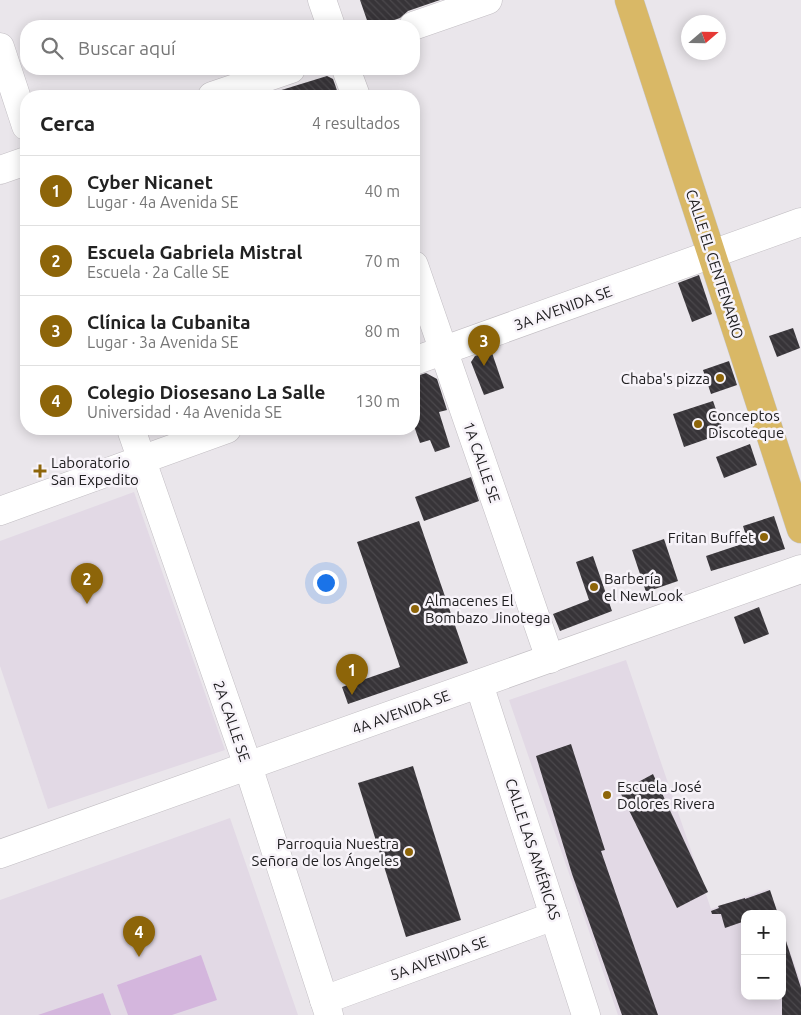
<!DOCTYPE html>
<html lang="es">
<head>
<meta charset="utf-8">
<style>
	:root { --surface:#fff; --page:#f6f6f6; --text:#222; --muted:#767676; --line:#e0e0e0; --accent:#8d6509 }
	body { margin:0; font-family:Ubuntu,sans-serif; background:var(--page); color:var(--text) }
	.controls { position:absolute; right:15px; bottom:15px; display:grid; overflow:hidden; border-radius:10px; box-shadow:0 2px 12px #0003 }
	.controls button { width:45px; height:45px; display:grid; place-items:center; padding:0; border:0; border-bottom:1px solid var(--line); background:var(--surface); color:var(--text); font:25px sans-serif }
	.compass { position:absolute; left:681px; top:15px; width:45px; height:45px; border-radius:50%; background:var(--surface); box-shadow:0 2px 12px #0003; rotate:70deg }
	.you { position:absolute; left:325px; top:582px; width:18px; height:18px; margin:-12px; border:4px solid #fff; border-radius:50%; background:#1a73e8; box-shadow:0 0 0 8px #1a73e833 }
	.badge { display:grid; place-items:center; width:32px; height:32px; border-radius:50%; background:var(--accent); color:#fff; font-size:16px; font-weight:700 }
	.pin { position:absolute; translate:-50% -41px; filter:drop-shadow(0 1px 2px #0008) }
	.pin::after { content:''; position:absolute; top:26px; width:18px; height:15px; background:inherit; clip-path:polygon(0 0,100% 0,50% 100%) }
	.list { margin:0; padding:0; list-style:none }
	h2 { display:flex; justify-content:space-between; align-items:center; height:65px; margin:0; padding:0 20px; font-size:21px }
	h2 small { font-size:16px; font-weight:400; color:var(--muted) }
	.list li { display:grid; grid-template-columns:32px 1fr auto; gap:15px; align-items:center; box-sizing:border-box; height:70px; padding:0 20px; border-top:1px solid var(--line) }
	.list b { display:block; font-size:19px; white-space:nowrap }
	.list p { margin:0; font-size:16px; white-space:nowrap; color:var(--muted) }
	.list em { font-size:16px; font-style:normal; color:var(--muted) }
	.icon { flex:none; width:28px; height:28px; fill:none; stroke:currentColor; stroke-width:2; stroke-linecap:round; stroke-linejoin:round }
	.map { position:relative; flex:none; width:801px; height:1015px; overflow:hidden }
	.search { position:absolute; background:var(--surface); box-shadow:0 2px 12px #0003; left:20px; top:20px; width:400px; height:55px; display:flex; align-items:center; gap:12px; box-sizing:border-box; padding:0 18px; border-radius:20px; color:var(--muted); font-size:19px }
	.panel { position:absolute; background:var(--surface); box-shadow:0 2px 12px #0003; left:20px; top:90px; width:400px; height:345px; border-radius:20px }
	.map>svg:first-child { display:block }
	.built { fill:#e2d9e5 }
	.pitch { fill:#d4b6dd }
	.building { fill:url(#building-back-hatch) }
	.lines { fill:none; stroke-linecap:round; stroke-linejoin:round }
	.minor-casing { stroke:#c2bec3; stroke-width:29 }
	.major-casing { stroke:#c5c5c6; stroke-width:29 }
	.minor { stroke:#fff; stroke-width:28 }
	.major { stroke:#d9b866; stroke-width:28 }
	.poi-dot { fill:#8d6509; stroke:#f7f3f9; stroke-width:2 }
	.labels { text-anchor:middle; dominant-baseline:central; stroke-width:5; stroke-linejoin:round; paint-order:stroke }
	.street-label { font-size:15px; fill:#212022; stroke:#f7f3f9 }
	.poi-label { font-size:15px; fill:#212022; stroke:#f7f3f9; text-anchor:start }
</style>
</head>
<body>
<div class="map">
<svg width="801" height="1015" viewBox="0 0 801 1015">
	<defs>
		<pattern id="building-back-hatch" width="6" height="6" patternUnits="userSpaceOnUse" patternTransform="scale(1.25)"><rect width="6" height="6" fill="#373438"/><path d="M-1 5l2 2M0 0l6 6M5-1l2 2" fill="none" stroke="#4b484c"/></pattern>
	</defs>
	<rect width="100%" height="100%" fill="#eae6eb"/>
	<g class="built">
		<polygon points="134,492 225,750 48,809 0,666 0,541"/>
		<polygon points="626,660 711,909 768,889 777,914 745,914 745,996 782,996 782,929 801,983 801,1015 618,1015 509,700"/>
		<polygon points="230,818 298,1015 0,1015 0,900"/>
	</g>
	<g class="pitch">
		<polygon points="201,955 217,1000 172,1015 128,1015 117,985"/>
		<polygon points="103,993 111,1015 38,1015"/>
	</g>
	<g class="building">
		<polygon points="360,0 440,0 408,11 400,18 377,26 369,26"/>
		<polygon points="327,76 333,79 339,96 276,96 275,92"/>
		<polygon points="699,275 712,314 692,322 678,283"/>
		<polygon points="793,328 800,348 777,357 769,336"/>
		<polygon points="491,350 504,388 484,395 471,362 475,356"/>
		<polygon points="729,361 737,385 711,394 703,370"/>
		<polygon points="426,373 437,379 447,410 439,412 450,447 435,452 430,440 420,443 414,426 414,377"/>
		<polygon points="713,401 724,433 684,447 673,414"/>
		<polygon points="750,444 757,465 724,478 716,457"/>
		<polygon points="471,477 479,501 424,521 415,497"/>
		<polygon points="774,516 785,549 711,571 706,556 748,542 743,526"/>
		<polygon points="419,521 468,663 348,704 342,687 400,667 357,542"/>
		<polygon points="664,539 678,581 646,592 632,550"/>
		<polygon points="593,556 612,611 560,631 553,614 589,600 576,562"/>
		<polygon points="759,607 769,634 744,644 734,617"/>
		<polygon points="571,744 605,850 601,851 658,1015 622,1015 572,874 536,756"/>
		<polygon points="413,766 461,920 406,937 358,783"/>
		<polygon points="653,774 708,892 677,908 620,792"/>
		<polygon points="770,890 778,914 745,914 745,921 725,928 721,914 712,914 711,911 719,908 718,906 745,898 745,899"/>
		<polygon points="786,941 801,988 801,1015 782,1015 782,942"/>
	</g>
	<g class="lines">
		<defs>
			<g id="minor">
				<polyline points="322,0 331,26"/>
				<polyline points="413,26 488,0"/>
				<polyline points="0,47 26,126"/>
				<polyline points="346,69 356,96"/>
				<polyline points="212,96 291,69"/>
				<polyline points="0,170 26,161"/>
				<polyline points="414,265 550,659"/>
				<polyline points="414,361 801,222"/>
				<polyline points="131,429 248,766 329,1015"/>
				<polyline points="0,511 227,429"/>
				<polyline points="479,684 586,1015"/>
				<polyline points="0,854 801,569"/>
				<polyline points="324,1000 554,916"/>
			</g>
			<polyline id="major" points="629,0 801,529"/>
		</defs>
		<use href="#minor" class="minor-casing"/>
		<use href="#major" class="major-casing"/>
		<use href="#minor" class="minor"/>
		<use href="#major" class="major"/>
	</g>
	<g class="poi-dot">
		<circle cx="720" cy="378" r="5"/>
		<circle cx="698" cy="424" r="5"/>
		<path d="M37.5 463.5h5v5h5v5h-5v5h-5v-5h-5v-5h5z"/>
		<circle cx="764" cy="537" r="5"/>
		<circle cx="594" cy="587" r="5"/>
		<circle cx="415" cy="609" r="5"/>
		<circle cx="607" cy="795" r="5"/>
		<circle cx="409" cy="852" r="5"/>
	</g>
	<g class="labels">
		<g class="street-label">
			<text transform="translate(715 264) rotate(72)">CALLE EL CENTENARIO</text>
			<text transform="translate(563 308) rotate(-20)">3A AVENIDA SE</text>
			<text transform="translate(482 462) rotate(71)">1A CALLE SE</text>
			<text transform="translate(401 712) rotate(-20)">4A AVENIDA SE</text>
			<text transform="translate(232 721) rotate(71)">2A CALLE SE</text>
			<text transform="translate(533 849) rotate(72)">CALLE LAS AMÉRICAS</text>
			<text transform="translate(439 958) rotate(-20)">5A AVENIDA SE</text>
		</g>
		<g class="poi-label">
			<text x="710" y="378" text-anchor="end">Chaba's pizza</text>
			<text x="708" y="415">Conceptos<tspan x="708" dy="17">Discoteque</tspan></text>
			<text x="51" y="462">Laboratorio<tspan x="51" dy="17">San Expedito</tspan></text>
			<text x="754" y="537" text-anchor="end">Fritan Buffet</text>
			<text x="604" y="578">Barbería<tspan x="604" dy="17">el NewLook</tspan></text>
			<text x="425" y="600">Almacenes El<tspan x="425" dy="17">Bombazo Jinotega</tspan></text>
			<text x="617" y="786">Escuela José<tspan x="617" dy="17">Dolores Rivera</tspan></text>
			<text x="399" y="843" text-anchor="end">Parroquia Nuestra<tspan x="399" dy="17">Señora de los Ángeles</tspan></text>
		</g>
	</g>
</svg>
<div class="controls">
<button>+</button>
<button>−</button>
</div>
<svg class="compass" viewBox="-18 -18 36 36"><path d="M0-13l5 13h-10z" fill="#e53935"/><path d="M0 13l5-13h-10z" fill="#767676"/></svg>
<div class="you"></div>
<div class="pin badge" style="left:352px;top:695px">1</div>
<div class="pin badge" style="left:87px;top:604px">2</div>
<div class="pin badge" style="left:484px;top:366px">3</div>
<div class="pin badge" style="left:139px;top:957px">4</div>
<div class="search"><svg class="icon" aria-label="search" viewBox="0 0 24 24"><circle cx="10" cy="10" r="6"/><path d="M15 15l6 6"/></svg>Buscar aquí</div>
<section class="panel">
<h2>Cerca<small>4 resultados</small></h2>
<ul class="list">
<li><span class="badge">1</span><div><b>Cyber Nicanet</b><p>Lugar · 4a Avenida SE</p></div><em>40 m</em></li>
<li><span class="badge">2</span><div><b>Escuela Gabriela Mistral</b><p>Escuela · 2a Calle SE</p></div><em>70 m</em></li>
<li><span class="badge">3</span><div><b>Clínica la Cubanita</b><p>Lugar · 3a Avenida SE</p></div><em>80 m</em></li>
<li><span class="badge">4</span><div><b>Colegio Diosesano La Salle</b><p>Universidad · 4a Avenida SE</p></div><em>130 m</em></li>
</ul>
</section>
</div>
</body>
</html>
